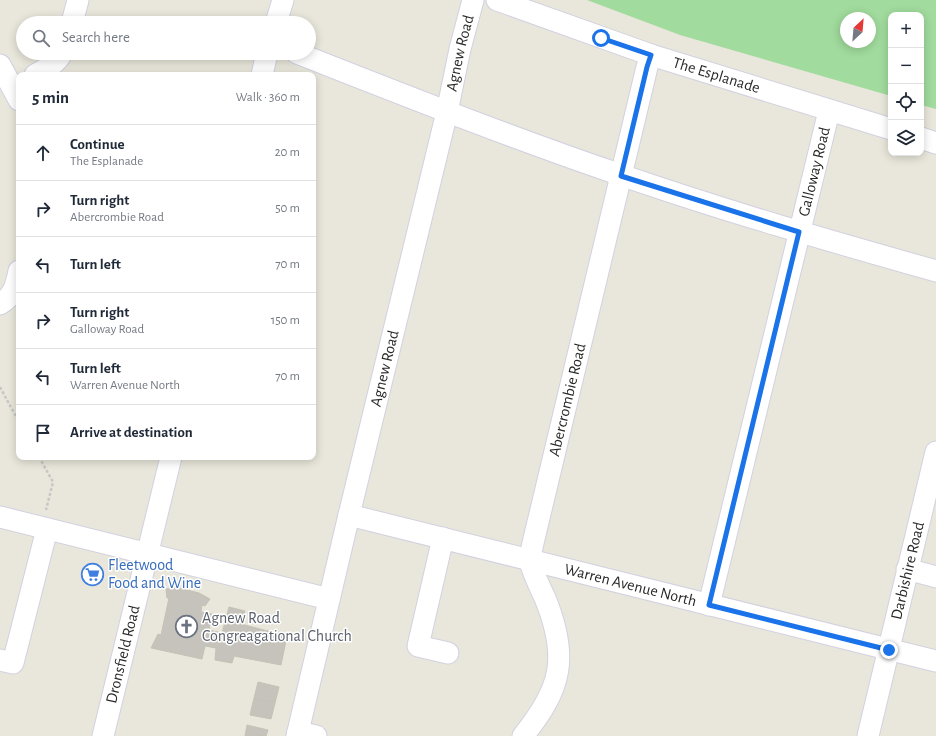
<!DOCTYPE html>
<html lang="en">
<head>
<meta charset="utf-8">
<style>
	:root { --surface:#fff; --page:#f2f2f3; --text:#1f2937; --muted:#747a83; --line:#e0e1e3 }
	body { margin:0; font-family:"Alegreya Sans",sans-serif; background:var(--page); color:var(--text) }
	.controls { position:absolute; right:12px; top:12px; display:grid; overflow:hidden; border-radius:8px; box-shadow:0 2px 10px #0003 }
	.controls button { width:36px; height:36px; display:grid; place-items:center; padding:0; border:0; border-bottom:1px solid var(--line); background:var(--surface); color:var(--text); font:20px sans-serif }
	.compass { position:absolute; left:840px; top:12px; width:36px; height:36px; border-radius:50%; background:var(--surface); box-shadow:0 2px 10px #0003; rotate:26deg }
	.stop { position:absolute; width:12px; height:12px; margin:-9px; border:3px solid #1a73e8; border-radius:50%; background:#fff }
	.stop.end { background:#1a73e8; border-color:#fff; box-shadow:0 1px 4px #0008 }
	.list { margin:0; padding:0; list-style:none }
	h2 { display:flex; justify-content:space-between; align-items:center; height:52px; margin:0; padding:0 16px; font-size:17px }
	h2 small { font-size:13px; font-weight:400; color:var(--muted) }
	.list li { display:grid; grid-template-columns:26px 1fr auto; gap:12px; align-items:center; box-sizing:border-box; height:56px; padding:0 16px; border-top:1px solid var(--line) }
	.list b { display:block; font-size:15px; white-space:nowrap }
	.list p { margin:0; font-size:13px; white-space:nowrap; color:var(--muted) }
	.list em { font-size:13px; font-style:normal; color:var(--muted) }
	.icon { flex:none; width:22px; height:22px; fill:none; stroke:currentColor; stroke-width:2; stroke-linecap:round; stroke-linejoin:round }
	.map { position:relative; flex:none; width:936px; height:736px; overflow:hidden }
	.search { position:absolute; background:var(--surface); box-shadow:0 2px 10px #0003; left:16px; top:16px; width:300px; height:44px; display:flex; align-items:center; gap:10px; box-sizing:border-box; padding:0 14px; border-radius:22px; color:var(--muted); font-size:15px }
	.panel { position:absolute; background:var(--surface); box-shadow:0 2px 10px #0003; left:16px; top:72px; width:300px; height:388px; border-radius:8px }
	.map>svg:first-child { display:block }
	.green { fill:#a1db9d; fill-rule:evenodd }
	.building { fill:#c5c3bb; stroke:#c4c3b5 }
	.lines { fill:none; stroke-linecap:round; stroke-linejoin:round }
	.minor-casing { stroke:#d2d1e0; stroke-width:23 }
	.path { stroke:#c7c7c7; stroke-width:2.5; stroke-dasharray:3 2; stroke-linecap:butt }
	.minor { stroke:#fff; stroke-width:21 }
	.route { stroke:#1a73e8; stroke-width:5 }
	.labels { text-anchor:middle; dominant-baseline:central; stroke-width:3; stroke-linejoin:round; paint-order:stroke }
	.street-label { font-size:16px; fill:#282828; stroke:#fff }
	.shop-label { font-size:16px; fill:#366cbe; stroke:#fff; text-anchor:start }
	.worship-label { font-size:16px; fill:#5b616d; stroke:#fff; text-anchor:start }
</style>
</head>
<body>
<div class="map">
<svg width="936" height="736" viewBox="0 0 936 736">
	<rect width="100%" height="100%" fill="#e9e7db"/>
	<path class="green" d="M587 0H936V109L921 105V15H891V96L680 35ZM846 18H870V42H846Z"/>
	<g class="building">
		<polygon points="179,588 199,593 210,599 205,606 202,605 201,612 212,614 209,630 222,633 229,607 245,611 241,624 287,636 281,665 234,656 232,663 215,660 216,648 205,646 202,659 151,648 158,634 161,635 169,598 167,598 166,589"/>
		<polygon points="258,682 279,687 275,703 254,698"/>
		<polygon points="254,698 275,703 271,719 250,715"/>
		<polygon points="247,725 268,730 266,736 245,736"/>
	</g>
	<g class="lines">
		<defs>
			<g id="minor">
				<path id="s1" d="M497 0 651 55 891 129"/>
				<polyline points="72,23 78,0"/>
				<polyline points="276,23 283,0"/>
				<path d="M297 53C404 95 512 138 621 175 725 211 830 241 936 271"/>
				<polyline points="0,65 19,100"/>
				<path d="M35 75C46 69 56 64 62 53"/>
				<polyline points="262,75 267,53"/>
				<polyline points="921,138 936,143"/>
				<path d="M0 304C14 296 16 285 19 271"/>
				<path id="s2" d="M349 515 936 661"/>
				<polyline points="0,517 329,599"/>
				<polyline points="443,538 418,646 448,653"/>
				<polyline points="907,569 936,577"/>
				<path id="s3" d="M709 605 829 111"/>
				<polyline points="0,660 13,663 47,529"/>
				<polyline points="298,732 316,736"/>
				<path id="s4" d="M103 736 171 457"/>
				<path id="s5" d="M297 736 349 515 447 112 460 49 473 0"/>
				<path id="s6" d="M523 736C562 688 569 657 545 598 540 587 533 574 530 561 529 556 532 549 533 543L647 67 651 55"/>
				<path id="s7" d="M868 736 936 452"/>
			</g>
		</defs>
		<use href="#minor" class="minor-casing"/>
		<g class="path">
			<polyline points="0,387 19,422"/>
			<polyline points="39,457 53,482 46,510"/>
		</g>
		<use href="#minor" class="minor"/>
	</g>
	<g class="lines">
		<polyline class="route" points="601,38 651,55 647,67 621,176 799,232 709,605 889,650"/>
	</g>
	<defs>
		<symbol id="supermarket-ring" viewBox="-11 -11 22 22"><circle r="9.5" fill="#fff" stroke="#3f7fe0" stroke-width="1.5"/><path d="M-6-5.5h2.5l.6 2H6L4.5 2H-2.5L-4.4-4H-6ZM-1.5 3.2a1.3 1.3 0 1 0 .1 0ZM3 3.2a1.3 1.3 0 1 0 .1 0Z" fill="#3f7fe0"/></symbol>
		<symbol id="church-ring" viewBox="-11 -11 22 22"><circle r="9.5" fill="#fff" stroke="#6b7280" stroke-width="1.5"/><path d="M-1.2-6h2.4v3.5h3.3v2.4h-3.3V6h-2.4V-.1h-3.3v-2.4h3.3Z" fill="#6b7280"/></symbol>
	</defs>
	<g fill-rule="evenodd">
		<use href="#supermarket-ring" x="80" y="562" width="25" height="25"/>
		<use href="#church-ring" x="174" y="614" width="25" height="25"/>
	</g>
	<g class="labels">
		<g class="street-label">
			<text stroke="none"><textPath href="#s5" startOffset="702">Agnew Road</textPath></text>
			<text stroke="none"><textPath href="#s1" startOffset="232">The Esplanade</textPath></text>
			<text stroke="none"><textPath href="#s3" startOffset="446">Galloway Road</textPath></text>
			<text stroke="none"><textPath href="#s5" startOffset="378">Agnew Road</textPath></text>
			<text stroke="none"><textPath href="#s6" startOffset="355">Abercrombie Road</textPath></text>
			<text stroke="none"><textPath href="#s7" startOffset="170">Darbishire Road</textPath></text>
			<text stroke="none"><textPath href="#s2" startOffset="290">Warren Avenue North</textPath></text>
			<text stroke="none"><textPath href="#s4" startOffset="84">Dronsfield Road</textPath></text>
		</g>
		<g class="shop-label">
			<text x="108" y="565">Fleetwood<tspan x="108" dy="18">Food and Wine</tspan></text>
		</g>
		<g class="worship-label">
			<text x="202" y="618">Agnew Road<tspan x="202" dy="18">Congreagational Church</tspan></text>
		</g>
	</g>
</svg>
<div class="controls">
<button>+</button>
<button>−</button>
<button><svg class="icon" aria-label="locate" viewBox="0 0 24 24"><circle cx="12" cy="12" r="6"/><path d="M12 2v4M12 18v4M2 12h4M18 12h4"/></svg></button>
<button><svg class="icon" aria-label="layers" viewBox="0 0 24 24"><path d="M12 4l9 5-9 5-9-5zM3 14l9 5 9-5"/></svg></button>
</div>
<svg class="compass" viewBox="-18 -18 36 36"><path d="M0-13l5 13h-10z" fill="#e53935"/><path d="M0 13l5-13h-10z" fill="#747a83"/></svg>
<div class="stop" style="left:601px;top:38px"></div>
<div class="stop end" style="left:889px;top:650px"></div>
<div class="search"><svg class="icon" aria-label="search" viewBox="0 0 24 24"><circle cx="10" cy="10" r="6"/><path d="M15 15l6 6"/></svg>Search here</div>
<section class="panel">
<h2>5 min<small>Walk · 360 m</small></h2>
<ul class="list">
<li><svg class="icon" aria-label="ahead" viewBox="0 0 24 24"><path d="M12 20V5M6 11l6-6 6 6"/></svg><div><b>Continue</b><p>The Esplanade</p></div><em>20 m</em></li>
<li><svg class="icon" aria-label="right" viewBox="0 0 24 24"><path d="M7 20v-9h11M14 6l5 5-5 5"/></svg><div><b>Turn right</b><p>Abercrombie Road</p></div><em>50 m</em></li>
<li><svg class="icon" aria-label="left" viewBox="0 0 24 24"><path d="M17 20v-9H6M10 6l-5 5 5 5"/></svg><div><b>Turn left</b></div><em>70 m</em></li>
<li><svg class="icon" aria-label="right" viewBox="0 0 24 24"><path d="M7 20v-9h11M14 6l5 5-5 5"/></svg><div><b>Turn right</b><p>Galloway Road</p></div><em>150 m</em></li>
<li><svg class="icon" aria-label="left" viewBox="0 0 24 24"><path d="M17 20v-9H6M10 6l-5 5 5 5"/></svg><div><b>Turn left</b><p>Warren Avenue North</p></div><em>70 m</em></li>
<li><svg class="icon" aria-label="arrive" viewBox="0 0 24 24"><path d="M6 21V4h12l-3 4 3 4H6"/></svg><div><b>Arrive at destination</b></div></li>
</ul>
</section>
</div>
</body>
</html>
